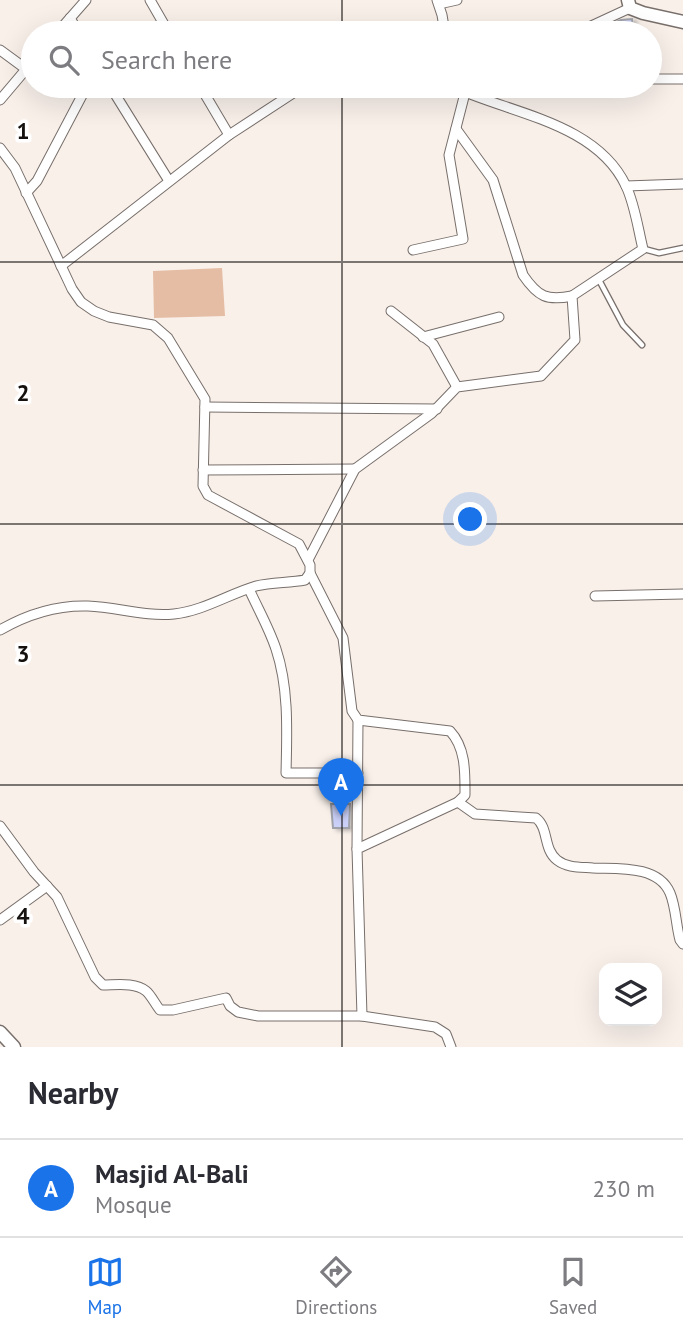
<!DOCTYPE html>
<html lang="en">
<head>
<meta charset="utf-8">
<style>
	:root { --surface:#fff; --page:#f2f2f3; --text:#2b2b33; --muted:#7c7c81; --line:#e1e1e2; --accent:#1a73e8 }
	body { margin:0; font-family:"PT Sans",sans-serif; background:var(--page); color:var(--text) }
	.controls { position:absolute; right:21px; bottom:21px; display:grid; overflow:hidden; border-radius:14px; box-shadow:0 7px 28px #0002 }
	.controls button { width:63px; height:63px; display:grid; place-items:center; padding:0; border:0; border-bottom:2px solid var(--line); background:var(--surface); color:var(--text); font:35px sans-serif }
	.you { position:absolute; left:471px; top:520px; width:24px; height:24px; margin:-18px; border:5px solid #fff; border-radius:50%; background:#1a73e8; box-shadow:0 0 0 10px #1a73e833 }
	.badge { display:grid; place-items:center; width:46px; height:46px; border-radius:50%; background:var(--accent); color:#fff; font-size:23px; font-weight:700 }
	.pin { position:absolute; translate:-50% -58px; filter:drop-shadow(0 2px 4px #0008) }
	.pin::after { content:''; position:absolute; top:37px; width:24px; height:21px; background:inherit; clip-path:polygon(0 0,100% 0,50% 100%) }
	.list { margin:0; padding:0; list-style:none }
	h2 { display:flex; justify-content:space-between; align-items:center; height:91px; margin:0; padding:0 28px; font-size:30px }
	h2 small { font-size:23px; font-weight:400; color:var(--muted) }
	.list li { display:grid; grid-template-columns:46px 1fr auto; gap:21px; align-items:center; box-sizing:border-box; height:98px; padding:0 28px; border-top:2px solid var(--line) }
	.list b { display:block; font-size:26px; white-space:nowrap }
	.list p { margin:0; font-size:23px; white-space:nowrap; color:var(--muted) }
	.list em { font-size:23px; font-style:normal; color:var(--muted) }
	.icon { flex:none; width:38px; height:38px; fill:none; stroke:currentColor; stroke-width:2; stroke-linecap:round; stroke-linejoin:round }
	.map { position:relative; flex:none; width:683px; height:1047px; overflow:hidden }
	.search { position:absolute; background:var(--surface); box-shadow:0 7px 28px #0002; left:21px; right:21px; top:21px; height:77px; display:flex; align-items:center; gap:18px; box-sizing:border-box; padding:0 24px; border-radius:38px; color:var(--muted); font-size:26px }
	.sheet { height:189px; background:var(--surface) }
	nav { display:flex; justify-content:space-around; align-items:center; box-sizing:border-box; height:98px; border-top:2px solid var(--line); background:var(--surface); font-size:19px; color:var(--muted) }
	nav a { display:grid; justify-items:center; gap:4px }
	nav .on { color:var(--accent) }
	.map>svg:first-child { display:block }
	.green { fill:#e5bda5 }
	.building { fill:#cbd1f9; stroke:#a0a2aa; stroke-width:2; filter:url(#shadow) }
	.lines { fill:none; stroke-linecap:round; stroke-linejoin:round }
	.lane-casing { stroke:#786f6b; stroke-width:7 }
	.street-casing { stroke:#786f6b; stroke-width:11 }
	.secondary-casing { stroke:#786f6b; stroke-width:15 }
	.lane { stroke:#fff; stroke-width:4.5 }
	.street { stroke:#fff; stroke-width:9 }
	.secondary { stroke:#fff; stroke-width:12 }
	.grid { fill:none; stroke:#14110f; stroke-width:2; stroke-opacity:0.55 }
	.grid-label { font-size:23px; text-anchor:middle; font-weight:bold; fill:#14110f; stroke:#fff; stroke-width:7; stroke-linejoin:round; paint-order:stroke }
</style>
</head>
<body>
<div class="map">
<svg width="683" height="1047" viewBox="0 0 683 1047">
	<defs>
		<filter id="shadow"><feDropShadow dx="4" dy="2" stdDeviation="2" flood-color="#0004"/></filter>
	</defs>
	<rect width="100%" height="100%" fill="#f9f0ea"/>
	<polygon class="green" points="222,268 225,316 154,318 153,271"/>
	<g class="building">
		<polygon points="632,19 633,33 612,33 611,24 621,20"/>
		<polygon points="331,804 350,804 349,828 333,828"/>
	</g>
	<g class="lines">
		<defs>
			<g id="lane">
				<polyline points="644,249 659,253 683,248"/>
				<polyline points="598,278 623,325 642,345"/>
			</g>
			<g id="street">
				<polyline points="150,0 169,33"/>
				<polyline points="437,0 442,15 445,33"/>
				<polyline points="439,4 457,0"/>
				<polyline points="70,18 79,33"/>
				<polyline points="57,33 86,0"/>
				<polyline points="576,33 630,8"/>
				<polyline points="0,50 26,69"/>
				<polyline points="650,79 683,79"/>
				<polyline points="110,86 169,181"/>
				<polyline points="200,86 229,135"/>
				<polyline points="0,100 33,61"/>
				<path d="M456 129 493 180 523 275C538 297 547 301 572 296"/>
				<path d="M0 148 15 168 72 289 81 302 94 311 109 317 153 325 168 338 205 399 203 486 208 495 299 544 310 565V573L305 580C289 583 271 582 256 586 229 594 203 611 174 614 145 617 117 607 88 606 57 605 26 615 0 630"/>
				<polyline points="626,186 683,184"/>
				<polyline points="26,193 37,181 87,86"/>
				<polyline points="413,250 463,239 449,155 465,93"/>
				<polyline points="61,266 229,135 304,86"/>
				<polyline points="391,311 433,344 457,387"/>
				<polyline points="423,337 499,317"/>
				<polyline points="205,407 437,409"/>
				<polyline points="203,470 355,469"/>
				<path d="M308 560 355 469 432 413 457 387 541 376 575 340 572 296 643 249C638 229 635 205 626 186 597 124 514 114 458 89L456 86"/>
				<path d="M310 573 343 638 352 711 358 720 450 731C466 748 465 773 465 795L458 802 357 849 362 1016"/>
				<path d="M249 589C258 609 269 628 276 649 289 688 287 732 286 773H358"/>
				<polyline points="595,596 683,594"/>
				<path d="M458 802 475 814 536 818C549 828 543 849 557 860 567 868 581 867 593 868 618 869 658 865 670 893 676 907 676 926 680 940L683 944"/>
				<path d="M0 826 34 872 57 897 95 977 103 985C116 985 135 982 146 991 151 995 155 1004 160 1010H173L226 998 230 1006 238 1012 258 1016H362L435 1027 446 1034 451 1047"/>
				<polyline points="357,849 358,720"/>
				<polyline points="0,920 47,886"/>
			</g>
			<g id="secondary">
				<polyline points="628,0 630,8 643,13 683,22"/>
				<polyline points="0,1032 14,1047"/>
			</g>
		</defs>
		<use href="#lane" class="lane-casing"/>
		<use href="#street" class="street-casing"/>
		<use href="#secondary" class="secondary-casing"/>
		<use href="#lane" class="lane"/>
		<use href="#street" class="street"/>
		<use href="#secondary" class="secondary"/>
	</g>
	<path class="grid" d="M342 0V33M342 86V1047M0 262H683M0 524H683M0 785H683"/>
	<g class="grid-label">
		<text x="23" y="139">1</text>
		<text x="23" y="401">2</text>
		<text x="23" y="662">3</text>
		<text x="23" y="924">4</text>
	</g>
</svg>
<div class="controls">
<button><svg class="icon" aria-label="layers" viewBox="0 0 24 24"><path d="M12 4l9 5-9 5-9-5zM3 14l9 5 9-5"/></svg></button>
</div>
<div class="you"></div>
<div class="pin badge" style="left:341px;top:816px">A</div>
<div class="search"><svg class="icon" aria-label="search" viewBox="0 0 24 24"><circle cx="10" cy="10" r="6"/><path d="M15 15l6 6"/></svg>Search here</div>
</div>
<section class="sheet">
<h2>Nearby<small></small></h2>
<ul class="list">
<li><span class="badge">A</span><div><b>Masjid Al-Bali</b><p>Mosque</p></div><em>230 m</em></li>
</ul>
</section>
<nav>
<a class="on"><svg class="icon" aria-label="map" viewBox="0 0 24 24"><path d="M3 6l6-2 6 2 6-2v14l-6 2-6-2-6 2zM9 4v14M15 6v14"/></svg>Map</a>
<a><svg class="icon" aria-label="directions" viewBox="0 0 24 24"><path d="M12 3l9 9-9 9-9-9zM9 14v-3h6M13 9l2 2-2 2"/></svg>Directions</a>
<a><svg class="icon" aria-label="saved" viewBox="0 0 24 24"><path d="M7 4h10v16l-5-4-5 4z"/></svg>Saved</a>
</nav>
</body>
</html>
